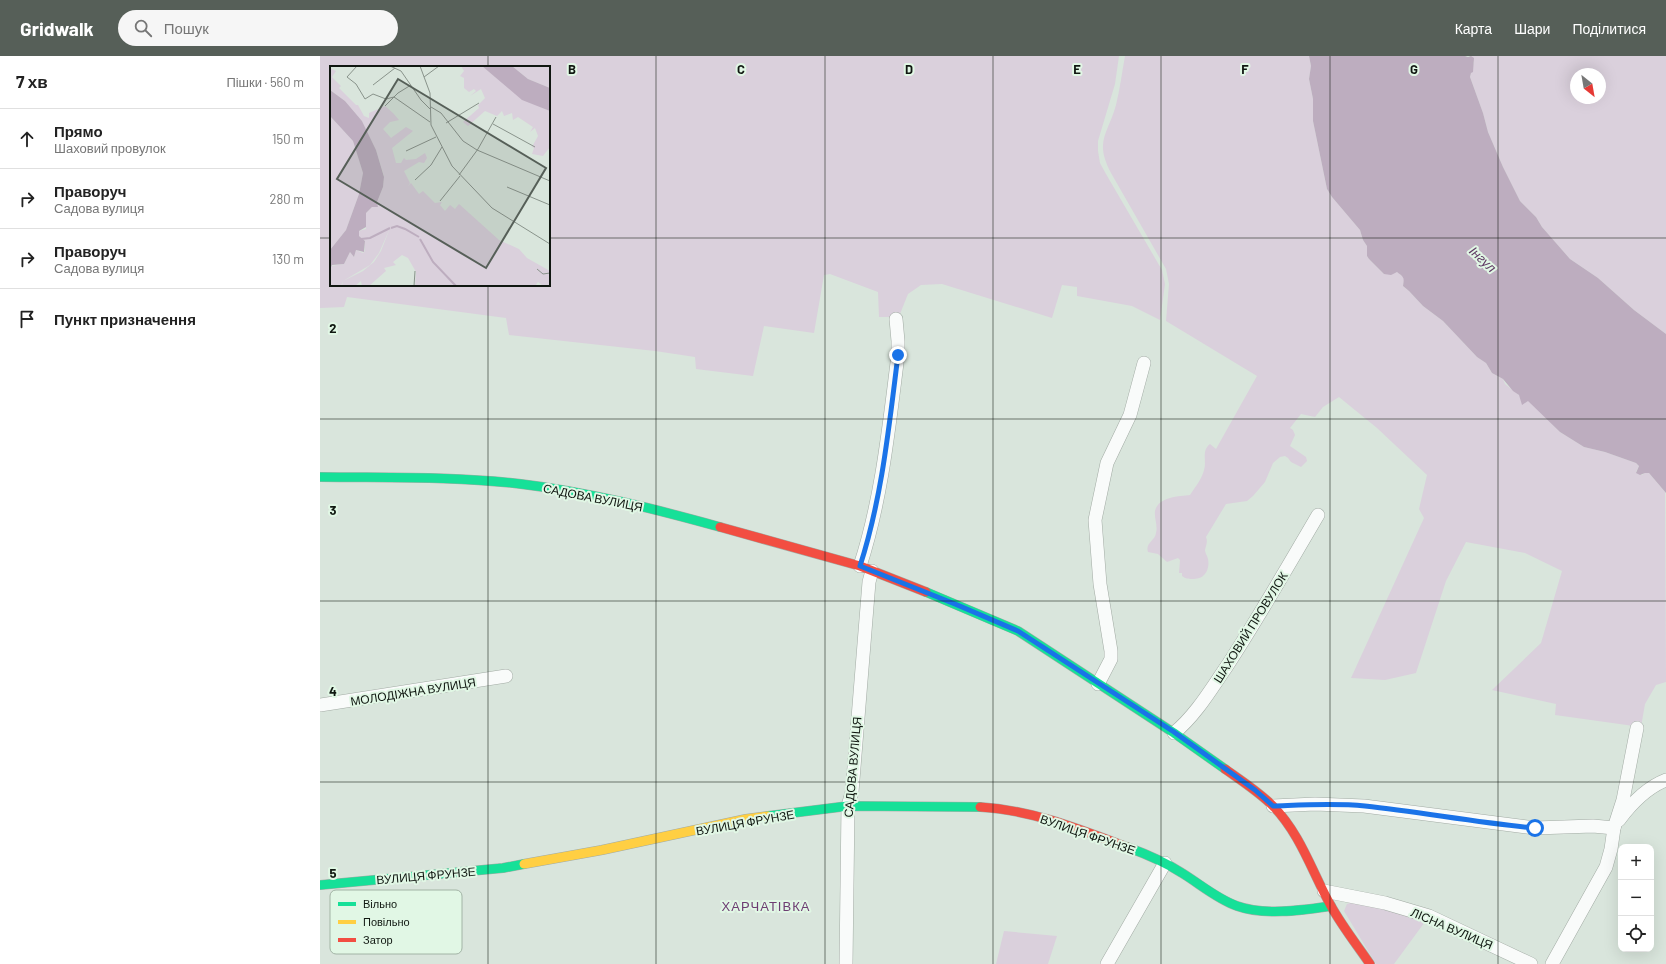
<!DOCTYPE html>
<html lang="uk">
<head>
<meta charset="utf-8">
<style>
	:root { --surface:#fff; --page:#f6f6f6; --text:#222; --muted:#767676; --line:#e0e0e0; --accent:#565f58 }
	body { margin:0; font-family:Barlow,sans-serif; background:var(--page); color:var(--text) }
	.controls { position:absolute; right:12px; bottom:12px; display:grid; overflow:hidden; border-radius:8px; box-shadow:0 4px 16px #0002 }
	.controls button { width:36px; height:36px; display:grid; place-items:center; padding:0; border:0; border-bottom:1px solid var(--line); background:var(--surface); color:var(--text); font:20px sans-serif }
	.compass { position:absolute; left:1250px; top:12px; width:36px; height:36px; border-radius:50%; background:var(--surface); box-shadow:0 4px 16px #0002; rotate:149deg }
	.stop { position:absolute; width:12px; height:12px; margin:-9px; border:3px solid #1a73e8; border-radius:50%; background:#fff }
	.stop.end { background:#1a73e8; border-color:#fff; box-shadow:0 1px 4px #0008 }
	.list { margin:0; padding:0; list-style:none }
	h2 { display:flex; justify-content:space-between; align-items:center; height:52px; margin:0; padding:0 16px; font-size:17px }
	h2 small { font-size:13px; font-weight:400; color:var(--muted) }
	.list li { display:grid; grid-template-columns:26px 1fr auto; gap:12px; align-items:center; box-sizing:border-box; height:60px; padding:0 16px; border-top:1px solid var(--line) }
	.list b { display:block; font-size:15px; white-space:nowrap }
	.list p { margin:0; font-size:13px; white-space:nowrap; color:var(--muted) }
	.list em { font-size:13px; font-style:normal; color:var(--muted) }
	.icon { flex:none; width:22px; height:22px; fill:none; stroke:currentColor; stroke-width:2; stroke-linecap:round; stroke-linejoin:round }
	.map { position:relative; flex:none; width:1346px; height:908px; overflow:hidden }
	header { display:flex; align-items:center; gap:24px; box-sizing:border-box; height:56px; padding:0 20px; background:var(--accent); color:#fff }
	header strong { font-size:19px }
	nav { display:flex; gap:22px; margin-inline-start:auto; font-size:14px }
	.search { width:280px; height:36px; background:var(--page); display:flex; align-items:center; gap:10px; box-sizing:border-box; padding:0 14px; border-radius:22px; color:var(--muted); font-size:15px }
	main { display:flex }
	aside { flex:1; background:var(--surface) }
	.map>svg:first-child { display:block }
	.green { fill:#dad0dc; fill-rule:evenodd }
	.water { fill:#bdadbf }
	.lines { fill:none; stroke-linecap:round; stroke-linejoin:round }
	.street-casing { stroke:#a2aba4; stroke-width:14 }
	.fast-casing { stroke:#a2aba4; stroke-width:10 }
	.slow-casing { stroke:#a2aba4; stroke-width:10 }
	.jam-casing { stroke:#a2aba4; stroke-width:10 }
	.street { stroke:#f9fbfa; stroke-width:13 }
	.fast { stroke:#16e098; stroke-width:9 }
	.slow { stroke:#ffcf43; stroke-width:9 }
	.jam { stroke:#f24e42; stroke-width:9 }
	.route { stroke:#1a73e8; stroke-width:5 }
	.grid { fill:none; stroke:#101711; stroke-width:1; stroke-opacity:0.55 }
	.labels { text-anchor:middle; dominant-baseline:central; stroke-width:4; stroke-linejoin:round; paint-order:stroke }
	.street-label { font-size:12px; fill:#101711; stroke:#e1f7e5 }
	.water-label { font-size:13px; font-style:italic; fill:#5e3762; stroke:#e1f7e5 }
	.neighbourhood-label { font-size:13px; letter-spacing:1px; fill:#6d3e72; stroke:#e1f7e5 }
	.inset-river { fill:none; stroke:#bdadbf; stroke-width:2 }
	.inset-road { fill:none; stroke:#89938b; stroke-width:1 }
	.view { fill:#565f58; fill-opacity:0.15; stroke:#565f58; stroke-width:2 }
	.inset-edge { fill:none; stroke:#101711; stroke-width:2 }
	.key { fill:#e1f7e5; stroke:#a2b4a5; stroke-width:1 }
	.key-label { font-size:11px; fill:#101711 }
	.grid-label { font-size:13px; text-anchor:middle; font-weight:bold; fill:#101711; stroke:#e1f7e5; stroke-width:4; stroke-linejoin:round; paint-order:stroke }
</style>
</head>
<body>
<header>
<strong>Gridwalk</strong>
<div class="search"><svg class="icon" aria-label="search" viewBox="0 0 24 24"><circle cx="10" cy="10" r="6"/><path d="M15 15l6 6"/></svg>Пошук</div>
<nav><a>Карта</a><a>Шари</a><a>Поділитися</a></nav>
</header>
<main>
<aside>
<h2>7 хв<small>Пішки · 560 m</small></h2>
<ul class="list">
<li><svg class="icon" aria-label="ahead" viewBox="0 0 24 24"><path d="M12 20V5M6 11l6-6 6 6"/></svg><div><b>Прямо</b><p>Шаховий провулок</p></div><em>150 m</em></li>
<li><svg class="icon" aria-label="right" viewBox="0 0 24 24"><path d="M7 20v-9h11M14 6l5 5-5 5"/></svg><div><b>Праворуч</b><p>Садова вулиця</p></div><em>280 m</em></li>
<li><svg class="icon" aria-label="right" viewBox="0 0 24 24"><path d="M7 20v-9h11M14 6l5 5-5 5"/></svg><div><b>Праворуч</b><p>Садова вулиця</p></div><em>130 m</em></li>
<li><svg class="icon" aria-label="arrive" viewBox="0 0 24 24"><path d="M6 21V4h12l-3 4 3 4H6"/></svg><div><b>Пункт призначення</b></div></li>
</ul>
</aside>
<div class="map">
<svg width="1346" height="908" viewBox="0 0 1346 908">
	<rect width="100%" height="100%" fill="#d9e5dc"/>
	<g class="green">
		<path d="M0 0H799L795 28 778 85V95L780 107 786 118 842 214 845 228 840 264 812 250 757 240V231L742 229 732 262 622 228 601 229 588 238 580 258 573 261H559L558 236 510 218 504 219 494 277 444 270 433 320 376 313 375 301 335 295 189 279 186 262 27 241 24 251 0 252ZM11 11H229V229H11Z"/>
		<path d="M805 0H989L991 10 989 23 993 43V65L1007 133 1012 141 1040 174 1043 184 1047 190V200L1049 203 1064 218 1077 216C1085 222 1085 221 1083 230L1089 235 1103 250 1123 265 1157 301 1166 307 1172 317 1183 323 1185 328 1199 339 1201 341V346L1205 347 1208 344 1213 348 1240 376 1264 391 1285 396 1316 407 1319 410 1316 416 1322 419 1326 416 1329 417 1345 436 1346 626 1336 629 1325 648 1321 671 1235 659 1236 648 1172 634 1221 587 1242 515 1205 497 1146 486 1126 525 1096 617 1065 624 1031 622 1104 462 1099 453 1107 419 1057 372 1019 341 1003 351 995 361 981 358 970 372 973 374 975 379 970 390 986 401 987 405 981 411 971 406 968 402 965 400 960 401 953 407 945 426 933 440 927 445 906 448 886 481C888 486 886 489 885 494 885 497 887 499 888 503 890 513 885 523 874 523 869 523 866 523 862 520V517H859L860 504 858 502 847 506 838 498 828 496C825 487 835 485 836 477 838 470 834 462 835 455 838 441 859 440 870 439 875 431 882 423 884 414 887 405 881 395 890 388L896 393 937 320 846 265 849 228 846 213 791 117C774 85 788 78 796 49 800 33 802 16 805 0Z"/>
		<path d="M1151 0H1346V278L1314 254 1278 222 1250 203 1222 171 1216 161 1200 145 1183 111 1168 76 1163 57 1150 21 1154 6ZM1256 18H1280V42H1256Z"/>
		<polygon points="1036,845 1107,863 1074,908 1056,908 1024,855 1027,848"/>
		<polygon points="684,875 737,880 728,908 676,908"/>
	</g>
	<path class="water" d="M989 0H1145L1148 1 1151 0 1154 2 1153 16 1151 17 1150 21 1163 57 1168 76 1183 111 1200 145 1216 161 1222 171 1250 203 1278 222 1314 254 1346 278V437L1329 417H1325L1320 419 1316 417 1319 410 1316 407 1285 396 1264 391 1240 376 1208 345 1202 349 1199 339 1193 335 1183 323 1172 317 1166 307 1157 301 1123 265 1103 250 1089 235 1083 230C1084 222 1085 222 1077 216L1071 219 1064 218 1049 203 1047 200V190L1043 184 1040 174 1012 141 1007 133 993 65V43L989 23 991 10Z"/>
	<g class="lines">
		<defs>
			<g id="street">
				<path d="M540 510C562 442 569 370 578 299V285L576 263"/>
				<polyline points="778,628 791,603 791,595 780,528 775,464 787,407 810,359 824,307"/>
				<polyline points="0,649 186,620"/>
				<path d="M854 677C876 659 891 633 907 610 939 561 968 510 998 459"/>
				<polyline points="953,750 995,748 1044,750 1215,772 1273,770 1294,772"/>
				<path d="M1299 764C1311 748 1328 731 1346 724"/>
				<polyline points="1004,835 1065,847 1109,860 1211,908"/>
				<polyline points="526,908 528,750 532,736 549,526 552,515"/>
				<polyline points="787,908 845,807"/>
				<polyline points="1232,908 1286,811 1291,793 1294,772 1303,744 1317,672"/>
			</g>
			<g id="fast">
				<path d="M0 421C67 422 134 420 201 428 268 436 335 453 400 471"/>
				<polyline points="606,536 698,575 854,677 905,713"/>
				<polyline points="448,760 528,750 660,751"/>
				<path d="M807 791C826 798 845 806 862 817 880 828 897 843 917 850 945 860 983 854 1011 850"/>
				<polyline points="0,829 183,812 204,808"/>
			</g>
			<polyline id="slow" points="204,808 282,794 426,763 448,760"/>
			<g id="jam">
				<polyline points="400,471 540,510 606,536"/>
				<path d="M905 713C922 725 939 736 953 750 981 779 992 816 1011 850 1022 870 1037 889 1050 908"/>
				<path d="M660 751C712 754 759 773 807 791"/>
			</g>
		</defs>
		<use href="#street" class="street-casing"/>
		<use href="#fast" class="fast-casing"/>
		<use href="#slow" class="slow-casing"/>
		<use href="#jam" class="jam-casing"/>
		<use href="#street" class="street"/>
		<use href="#fast" class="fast"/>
		<use href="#slow" class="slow"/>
		<use href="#jam" class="jam"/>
	</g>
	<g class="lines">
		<path class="route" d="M578 299C569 370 562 442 540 510L635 548 698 575 854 676 935 734 953 750C983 749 1014 747 1045 750 1102 756 1158 767 1215 772"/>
	</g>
	<path class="grid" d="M168 0V11M336 0V908M505 0V908M673 0V908M841 0V908M1010 0V908M1178 0V908M0 182H11M229 182H1346M168 229V908M0 363H1346M0 545H1346M0 726H1346"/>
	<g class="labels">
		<g class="street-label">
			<text transform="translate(273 441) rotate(11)">САДОВА ВУЛИЦЯ</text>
			<text transform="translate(930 571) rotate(-58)">ШАХОВИЙ ПРОВУЛОК</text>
			<text transform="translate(93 635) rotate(-9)">МОЛОДІЖНА ВУЛИЦЯ</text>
			<text transform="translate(532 711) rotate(-85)">САДОВА ВУЛИЦЯ</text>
			<text transform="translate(425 766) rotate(-10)">ВУЛИЦЯ ФРУНЗЕ</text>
			<text transform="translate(768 778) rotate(19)">ВУЛИЦЯ ФРУНЗЕ</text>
			<text transform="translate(106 819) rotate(-5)">ВУЛИЦЯ ФРУНЗЕ</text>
			<text transform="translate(1132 872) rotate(23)">ЛІСНА ВУЛИЦЯ</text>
		</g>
		<g class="water-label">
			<text transform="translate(1163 203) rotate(43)">Інгул</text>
		</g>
		<g class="neighbourhood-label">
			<text x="446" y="850">ХАРЧАТІВКА</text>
		</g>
	</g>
	<g transform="translate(10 10)">
		<rect width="220" height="220" fill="#d9e5dc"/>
		<path d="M131 0H152L193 33 220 45V81L213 90 202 88 204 82 202 81 208 70 205 62 200 66 203 61 188 51 183 54 182 47 174 50 172 45 167 50 155 45 138 60 133 56 149 42 148 39 155 32 151 23 140 30 146 25 144 23 139 26 134 22V12L130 10 134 5ZM182 0H220V22L198 13ZM0 2 6 5 2 11 11 20 9 22 26 39H28L34 50 39 52V47L55 40 63 47 69 54 60 56 53 63 61 72 76 61 83 65 62 82 66 97H71L74 92 76 94 86 93 95 87 97 92 94 97 89 96 74 105 80 117 78 120 81 117 89 128 93 125 105 137 112 136 110 139 115 145 120 139 125 143 129 138 169 174 189 183 197 192 220 205V220H213L208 216 205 220H85L86 206 78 192 72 189 63 196 66 199 54 202 56 205 39 220H32L31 215 25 220H12L13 215 33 205 44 196 51 185 60 162 49 187 40 199 13 215 11 220H0L1 200 14 198 20 186 24 191 26 184 33 187 35 185V175L29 170V165L36 163V147L42 141H48L47 136 53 121 54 110 46 84 32 55 15 35 0 24ZM0 50 23 75 33 107 29 128 16 164 0 184Z" fill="#dad0dc"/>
		<path d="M152 0H182L198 13 220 22V45L192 34ZM0 24 15 35 32 55 46 84 54 111 53 121 47 136 48 141H42L36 147V161L29 165V170L35 175 34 186 26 184 24 191 20 186 14 198 2 199 0 203V184L16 164 29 128 33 107 23 75 0 50Z" fill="#bdadbf"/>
		<path class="inset-river" d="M61 162 67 160 75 163 89 171M31 173 40 172 60 162M90 173 103 196 126 220"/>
		<path class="inset-road" d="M27 0 17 11 26 18 35 33 43 28 56 33 64 31 100 56M60 0 71 5 91 34 100 43M90 0 100 27 101 59 122 100 162 142 220 178M94 11 109 0M43 19 65 2M55 40 68 27 81 19M101 41 111 47 133 75 147 84 220 115M116 57 149 37M163 58 205 81M76 85 106 71M129 109 148 83 166 51M85 114 101 99 112 81M177 121 220 139M110 135 130 110M207 203 213 208 220 207M84 220 85 205"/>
		<path class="view" d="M68 13 216 102 156 202 7 113Z"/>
		<rect width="220" height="220" class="inset-edge"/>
	</g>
	<rect x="10" y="834" width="132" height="64" rx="6" class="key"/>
	<rect x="18" y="846" width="18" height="4" fill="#16e098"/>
	<rect x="18" y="864" width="18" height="4" fill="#ffcf43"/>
	<rect x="18" y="882" width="18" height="4" fill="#f24e42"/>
	<g class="key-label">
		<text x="43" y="852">Вільно</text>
		<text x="43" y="870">Повільно</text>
		<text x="43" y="888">Затор</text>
	</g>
	<g class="grid-label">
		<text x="252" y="18">B</text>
		<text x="421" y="18">C</text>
		<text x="589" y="18">D</text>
		<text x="757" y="18">E</text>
		<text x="925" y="18">F</text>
		<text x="1094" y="18">G</text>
		<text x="13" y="277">2</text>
		<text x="13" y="459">3</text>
		<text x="13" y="640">4</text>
		<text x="13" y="822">5</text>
	</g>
</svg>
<div class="controls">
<button>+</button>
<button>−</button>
<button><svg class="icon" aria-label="locate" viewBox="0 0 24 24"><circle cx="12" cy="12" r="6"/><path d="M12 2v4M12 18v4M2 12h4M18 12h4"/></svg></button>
</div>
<svg class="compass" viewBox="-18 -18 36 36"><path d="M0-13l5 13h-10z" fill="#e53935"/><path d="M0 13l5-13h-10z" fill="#767676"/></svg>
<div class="stop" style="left:1215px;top:772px"></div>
<div class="stop end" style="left:578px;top:299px"></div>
</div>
</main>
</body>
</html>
